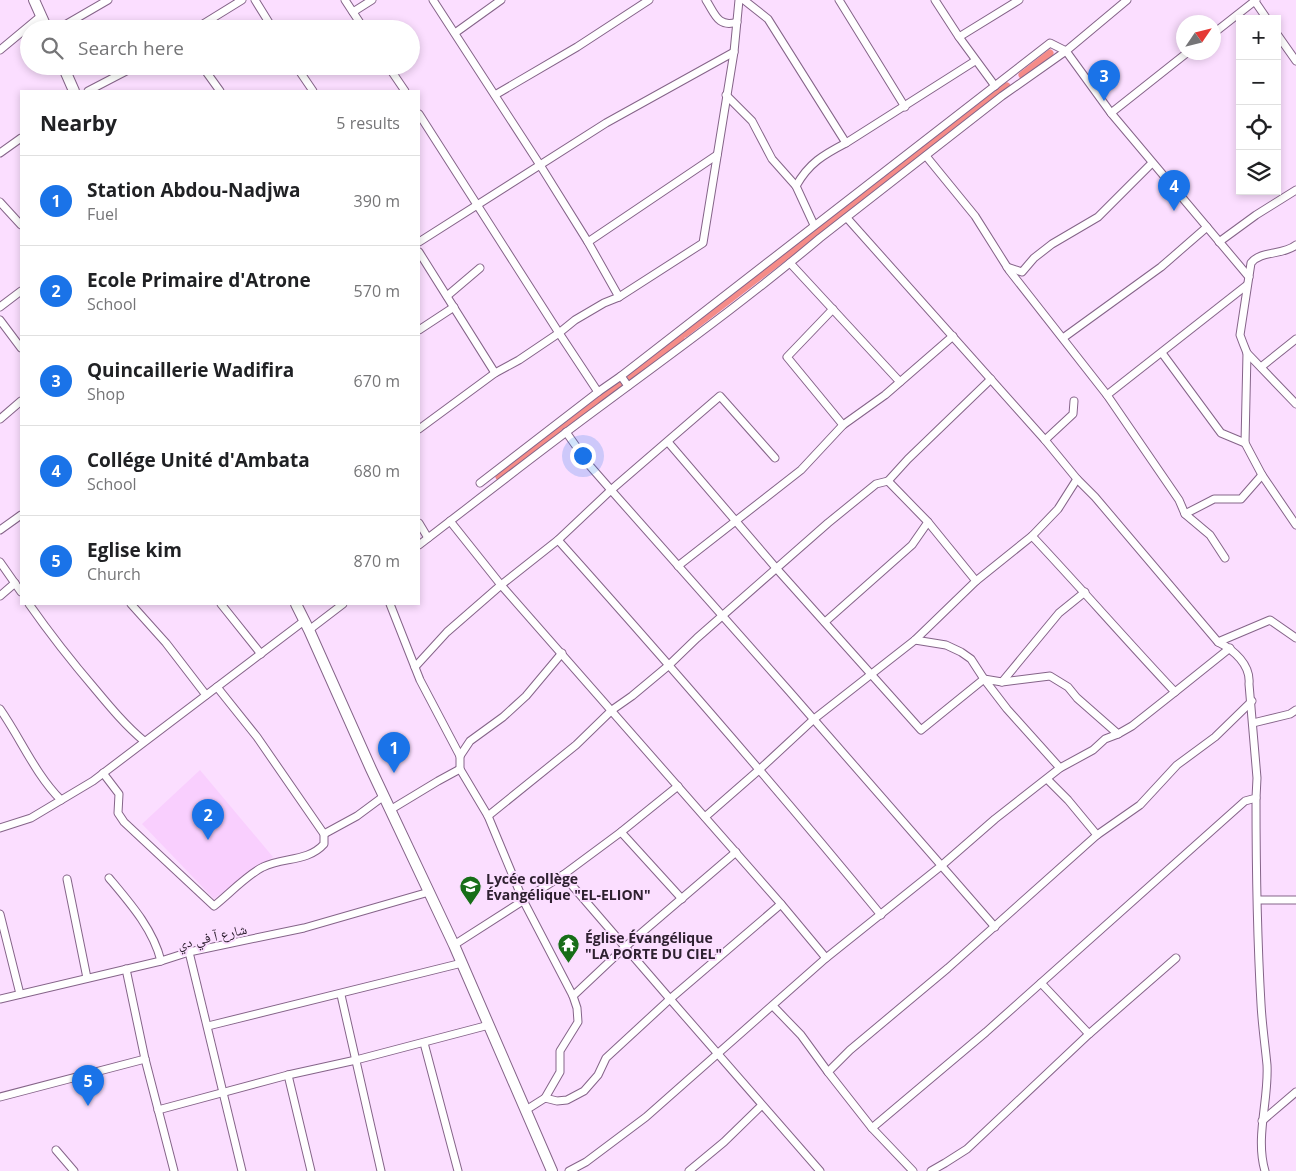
<!DOCTYPE html>
<html lang="en">
<head>
<meta charset="utf-8">
<style>
	:root { --surface:#fff; --page:#f6f6f6; --text:#202124; --muted:#757577; --line:#e0e0e0; --accent:#1a73e8 }
	body { margin:0; font-family:"Open Sans","Noto Naskh Arabic",sans-serif; background:var(--page); color:var(--text) }
	.controls { position:absolute; right:15px; top:15px; display:grid; overflow:hidden; border-radius:0px; box-shadow:0 2px 8px #0003 }
	.controls button { width:45px; height:45px; display:grid; place-items:center; padding:0; border:0; border-bottom:1px solid var(--line); background:var(--surface); color:var(--text); font:25px sans-serif }
	.compass { position:absolute; left:1176px; top:15px; width:45px; height:45px; border-radius:50%; background:var(--surface); box-shadow:0 2px 8px #0003; rotate:55deg }
	.you { position:absolute; left:582px; top:455px; width:18px; height:18px; margin:-12px; border:4px solid #fff; border-radius:50%; background:#1a73e8; box-shadow:0 0 0 8px #1a73e833 }
	.badge { display:grid; place-items:center; width:32px; height:32px; border-radius:50%; background:var(--accent); color:#fff; font-size:16px; font-weight:700 }
	.pin { position:absolute; translate:-50% -41px; filter:drop-shadow(0 1px 2px #0008) }
	.pin::after { content:''; position:absolute; top:26px; width:18px; height:15px; background:inherit; clip-path:polygon(0 0,100% 0,50% 100%) }
	.list { margin:0; padding:0; list-style:none }
	h2 { display:flex; justify-content:space-between; align-items:center; height:65px; margin:0; padding:0 20px; font-size:21px }
	h2 small { font-size:16px; font-weight:400; color:var(--muted) }
	.list li { display:grid; grid-template-columns:32px 1fr auto; gap:15px; align-items:center; box-sizing:border-box; height:90px; padding:0 20px; border-top:1px solid var(--line) }
	.list b { display:block; font-size:19px; white-space:nowrap }
	.list p { margin:0; font-size:16px; white-space:nowrap; color:var(--muted) }
	.list em { font-size:16px; font-style:normal; color:var(--muted) }
	.icon { flex:none; width:28px; height:28px; fill:none; stroke:currentColor; stroke-width:2; stroke-linecap:round; stroke-linejoin:round }
	.map { position:relative; flex:none; width:1296px; height:1171px; overflow:hidden }
	.search { position:absolute; background:var(--surface); box-shadow:0 2px 8px #0003; left:20px; top:20px; width:400px; height:55px; display:flex; align-items:center; gap:12px; box-sizing:border-box; padding:0 18px; border-radius:28px; color:var(--muted); font-size:19px }
	.panel { position:absolute; background:var(--surface); box-shadow:0 2px 8px #0003; left:20px; top:90px; width:400px; height:515px; border-radius:0px }
	.map>svg:first-child { display:block }
	.built { fill:#f9cffe }
	.lines { fill:none; stroke-linecap:round; stroke-linejoin:round }
	.canal { stroke:#f58c88; stroke-width:7 }
	.street-casing { stroke:#856489; stroke-width:9 }
	.secondary-casing { stroke:#856489; stroke-width:12 }
	.street { stroke:#fff; stroke-width:7 }
	.secondary { stroke:#fff; stroke-width:10 }
	.labels { text-anchor:middle; dominant-baseline:central; stroke-width:4; stroke-linejoin:round; paint-order:stroke }
	.poi-label { font-size:14px; font-weight:bold; fill:#2e2030; stroke:#fbdeff; text-anchor:start }
	.street-label { font-size:14px; fill:#2e2030; stroke:#fbdeff }
</style>
</head>
<body>
<div class="map">
<svg width="1296" height="1171" viewBox="0 0 1296 1171">
	<rect width="100%" height="100%" fill="#fbdeff"/>
	<polygon class="built" points="200,770 273,857 214,899 142,824"/>
	<g class="lines">
		<g class="canal">
			<polyline points="1022,75 1050,53"/>
			<polyline points="685,334 1007,86"/>
			<polyline points="627,379 681,338"/>
			<polyline points="499,477 621,384"/>
		</g>
		<defs>
			<g id="street">
				<polyline points="255,0 273,29"/>
				<polyline points="345,0 364,29"/>
				<polyline points="433,0 540,165 588,242 619,297"/>
				<path d="M706 0C715 14 718 28 737 22"/>
				<polyline points="744,0 768,19 846,143"/>
				<polyline points="839,0 905,107"/>
				<polyline points="935,0 959,37 995,86"/>
				<polyline points="1254,0 1267,19"/>
				<polyline points="353,12 372,0"/>
				<polyline points="58,29 108,0"/>
				<polyline points="195,29 242,0"/>
				<polyline points="455,33 501,0"/>
				<polyline points="1214,33 1256,0"/>
				<polyline points="1277,34 1296,61"/>
				<polyline points="959,37 1019,0"/>
				<polyline points="0,50 41,16"/>
				<polyline points="202,66 220,91"/>
				<polyline points="296,66 313,91"/>
				<polyline points="388,66 405,91"/>
				<polyline points="88,91 136,66"/>
				<polyline points="495,95 577,47 649,0"/>
				<polyline points="726,95 752,121 772,159 796,186 814,225"/>
				<polyline points="1111,113 1188,52"/>
				<polyline points="419,114 559,333 598,392 621,376"/>
				<polyline points="0,153 21,138"/>
				<polyline points="926,156 975,216 1009,270 1107,395 1179,500 1185,514 1210,535 1225,558"/>
				<path d="M796 186C809 163 823 155 846 143L975 61"/>
				<polyline points="0,202 21,225"/>
				<path d="M847 218 1045 440 1077 479 1095 497 1218 642C1234 650 1251 665 1249 684L1257 778 1256 798 1245 801 986 1032 872 1128"/>
				<polyline points="419,242 606,123 734,52"/>
				<polyline points="588,242 717,155"/>
				<polyline points="1219,242 1256,215 1296,190"/>
				<path d="M1296 245C1282 256 1261 250 1251 263L1240 335 1243 343 1247 353 1296 404"/>
				<polyline points="419,252 495,373"/>
				<polyline points="790,263 900,382"/>
				<polyline points="1007,267 1022,272 1034,258 1052,244 1098,217 1152,163"/>
				<polyline points="447,296 480,268"/>
				<polyline points="0,307 21,291"/>
				<polyline points="833,309 787,357 843,425"/>
				<polyline points="0,320 21,348"/>
				<polyline points="419,330 454,307"/>
				<polyline points="1063,338 1161,267 1207,227"/>
				<polyline points="1162,353 1221,433 1245,443"/>
				<polyline points="1247,353 1245,443 1262,475 1296,525"/>
				<polyline points="1261,367 1296,339"/>
				<polyline points="628,386 621,376 1050,43 1066,51 1111,113 1249,277"/>
				<polyline points="1107,395 1247,285"/>
				<polyline points="0,419 21,401"/>
				<polyline points="419,429 495,373 519,360 559,333 575,320 604,303 619,297 703,243 734,52 739,0"/>
				<polyline points="566,432 590,466 611,490 789,691 995,927"/>
				<polyline points="1045,440 1073,414 1074,401"/>
				<polyline points="668,442 776,568 921,730 984,679 1002,682 1050,676 1068,687 1077,698 1118,734 1132,726 1175,692"/>
				<polyline points="888,481 928,522 976,581"/>
				<polyline points="480,483 598,392"/>
				<polyline points="1185,514 1214,499 1241,499 1262,475"/>
				<polyline points="450,521 501,585 781,904 826,958 646,1117 586,1162 569,1171"/>
				<polyline points="419,523 428,538"/>
				<polyline points="0,530 21,515"/>
				<path d="M1032 536C1080 587 1126 640 1175 692L1230 648"/>
				<path d="M558 540C668 663 776 787 881 915"/>
				<path d="M419 545C479 499 539 452 600 407 674 352 749 298 820 238L1002 96 1066 51 1127 0"/>
				<polyline points="0,562 21,592"/>
				<polyline points="678,566 801,470 843,425 885,395 953,336"/>
				<polyline points="0,596 15,583"/>
				<path d="M29 604C50 634 72 662 96 690 111 708 126 726 144 741"/>
				<polyline points="131,604 166,643 206,695"/>
				<polyline points="221,604 261,654"/>
				<polyline points="390,604 420,680 460,756 460,769 488,816 523,900 573,996"/>
				<polyline points="825,622 912,545 928,522"/>
				<polyline points="309,630 343,604"/>
				<polyline points="915,640 946,645 961,652 971,659 984,679 1007,709 1060,768"/>
				<polyline points="1218,642 1270,620 1296,638"/>
				<polyline points="415,667 447,632 501,585 558,540 611,490 720,396 775,458"/>
				<polyline points="1002,682 1059,613 1085,592"/>
				<path d="M0 709C21 739 35 774 61 800"/>
				<polyline points="1253,723 1290,714 1296,710"/>
				<polyline points="460,756 470,741 503,717 526,696 562,653"/>
				<path d="M103 773 119 794 118 813 124 822 214 906C228 895 248 874 263 867 283 857 308 862 324 844V834L257 737 217 687"/>
				<polyline points="1047,779 1068,800 1097,835"/>
				<path d="M1256 798C1256 867 1257 935 1261 1004 1262 1024 1265 1044 1267 1065 1269 1100 1255 1137 1265 1171"/>
				<polyline points="390,810 438,781 460,769"/>
				<polyline points="488,816 576,745 612,710 632,696 668,666 697,638 828,523 876,484 888,481 908,459 991,379"/>
				<polyline points="705,817 760,769 814,719 915,640 976,581 1032,536 1058,509 1077,479"/>
				<polyline points="0,828 31,818 93,781 304,621"/>
				<polyline points="621,832 682,899"/>
				<polyline points="324,834 357,816 384,796"/>
				<path d="M109 878C130 903 153 929 161 961"/>
				<polyline points="67,879 87,978"/>
				<polyline points="1258,900 1296,900"/>
				<polyline points="781,904 670,999 820,1171"/>
				<polyline points="0,914 20,994"/>
				<polyline points="454,945 563,875 621,832 678,786"/>
				<polyline points="189,952 242,1171"/>
				<polyline points="826,958 941,866 995,819 1060,768 1093,750 1105,739 1118,734"/>
				<polyline points="126,969 145,1059 174,1171"/>
				<polyline points="1041,983 1089,1034"/>
				<polyline points="341,995 381,1171"/>
				<polyline points="0,999 161,961 189,952 304,928 429,892"/>
				<polyline points="773,1006 801,1035 828,1072"/>
				<polyline points="208,1026 462,963"/>
				<polyline points="424,1043 458,1171"/>
				<polyline points="288,1075 311,1171"/>
				<polyline points="0,1097 145,1059"/>
				<polyline points="545,1098 560,1072 560,1051 578,1022 577,1008 573,996 625,947 736,852"/>
				<polyline points="158,1110 288,1075 356,1060 489,1025"/>
				<polyline points="526,1110 545,1098 557,1101 567,1100 584,1091 598,1075 606,1058 670,999 563,875"/>
				<polyline points="1262,1121 1296,1092"/>
				<polyline points="56,1150 74,1171"/>
				<polyline points="689,1171 724,1142 761,1106"/>
				<polyline points="913,1171 872,1128 828,1072 850,1050 948,968 1097,835 1140,805 1177,765 1215,737 1252,701"/>
				<polyline points="931,1171 945,1163 967,1149 1089,1034 1176,958"/>
			</g>
			<g id="secondary">
				<polyline points="34,0 47,29"/>
				<polyline points="63,66 74,91"/>
				<polyline points="296,604 309,630 371,769 454,945 552,1171"/>
			</g>
		</defs>
		<use href="#street" class="street-casing"/>
		<use href="#secondary" class="secondary-casing"/>
		<use href="#street" class="street"/>
		<use href="#secondary" class="secondary"/>
	</g>
	<defs>
		<symbol id="school-pin" viewBox="-11 -11 22 30"><path d="M0 17L-7.5 6A9.5 9.5 0 1 1 7.5 6Z" fill="#176e18" stroke="#fbdeff"/><path d="M0-5L7-2L0 1L-7-2ZM-4 1L0 2.5L4 1V4Q0 6-4 4Z" fill="#fff"/></symbol>
		<symbol id="temple-pin" viewBox="-11 -11 22 30"><path d="M0 17L-7.5 6A9.5 9.5 0 1 1 7.5 6Z" fill="#176e18" stroke="#fbdeff"/><path d="M0-6L5-2H3V0L6.5 2.5H4V6H1.5V3h-3V6H-4V2.5H-6.5L-3 0V-2H-5Z" fill="#fff"/></symbol>
	</defs>
	<g fill-rule="evenodd">
		<use href="#school-pin" x="458" y="874" width="25" height="34"/>
		<use href="#temple-pin" x="556" y="932" width="25" height="34"/>
	</g>
	<g class="labels">
		<g class="poi-label">
			<text x="486" y="878">Lycée collège<tspan x="486" dy="16">Évangélique "EL-ELION"</tspan></text>
			<text x="585" y="937">Église Évangélique<tspan x="585" dy="16">"LA PORTE DU CIEL"</tspan></text>
		</g>
		<g class="street-label">
			<text transform="translate(212 936) rotate(-13)">شارع آ في دي</text>
		</g>
	</g>
</svg>
<div class="controls">
<button>+</button>
<button>−</button>
<button><svg class="icon" aria-label="locate" viewBox="0 0 24 24"><circle cx="12" cy="12" r="6"/><path d="M12 2v4M12 18v4M2 12h4M18 12h4"/></svg></button>
<button><svg class="icon" aria-label="layers" viewBox="0 0 24 24"><path d="M12 4l9 5-9 5-9-5zM3 14l9 5 9-5"/></svg></button>
</div>
<svg class="compass" viewBox="-18 -18 36 36"><path d="M0-13l5 13h-10z" fill="#e53935"/><path d="M0 13l5-13h-10z" fill="#757577"/></svg>
<div class="you"></div>
<div class="pin badge" style="left:394px;top:773px">1</div>
<div class="pin badge" style="left:208px;top:840px">2</div>
<div class="pin badge" style="left:1104px;top:101px">3</div>
<div class="pin badge" style="left:1174px;top:211px">4</div>
<div class="pin badge" style="left:88px;top:1106px">5</div>
<div class="search"><svg class="icon" aria-label="search" viewBox="0 0 24 24"><circle cx="10" cy="10" r="6"/><path d="M15 15l6 6"/></svg>Search here</div>
<section class="panel">
<h2>Nearby<small>5 results</small></h2>
<ul class="list">
<li><span class="badge">1</span><div><b>Station Abdou-Nadjwa</b><p>Fuel</p></div><em>390 m</em></li>
<li><span class="badge">2</span><div><b>Ecole Primaire d'Atrone</b><p>School</p></div><em>570 m</em></li>
<li><span class="badge">3</span><div><b>Quincaillerie Wadifira</b><p>Shop</p></div><em>670 m</em></li>
<li><span class="badge">4</span><div><b>Collége Unité d'Ambata</b><p>School</p></div><em>680 m</em></li>
<li><span class="badge">5</span><div><b>Eglise kim</b><p>Church</p></div><em>870 m</em></li>
</ul>
</section>
</div>
</body>
</html>
